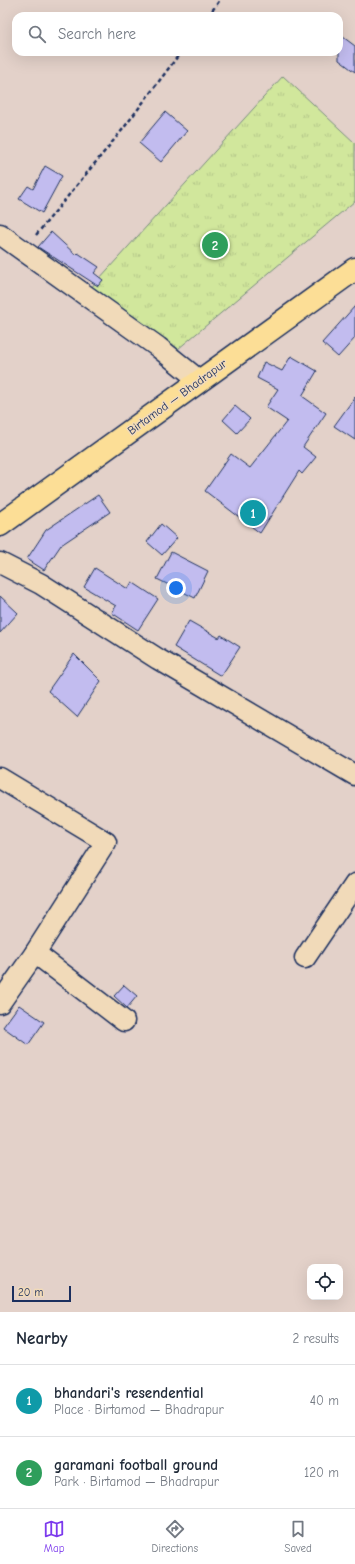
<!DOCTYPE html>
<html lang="en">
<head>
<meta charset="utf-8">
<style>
	:root { --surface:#fff; --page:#f2f2f3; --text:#1f2937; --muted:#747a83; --line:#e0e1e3; --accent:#7c3aed }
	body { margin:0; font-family:"Comic Neue",sans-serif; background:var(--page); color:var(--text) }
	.controls { position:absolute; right:12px; bottom:12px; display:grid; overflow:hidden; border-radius:8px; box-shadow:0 4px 16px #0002 }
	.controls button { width:36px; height:36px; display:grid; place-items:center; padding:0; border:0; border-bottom:1px solid var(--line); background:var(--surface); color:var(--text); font:20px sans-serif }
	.scale { position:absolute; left:12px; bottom:10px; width:59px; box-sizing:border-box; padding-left:4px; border:2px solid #1b2f5e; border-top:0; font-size:11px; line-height:14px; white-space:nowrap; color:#1b2f5e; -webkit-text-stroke:3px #f1dab9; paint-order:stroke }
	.you { position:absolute; left:176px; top:588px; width:14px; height:14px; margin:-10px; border:3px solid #fff; border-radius:50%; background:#1a73e8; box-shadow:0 0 0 6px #1a73e833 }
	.badge { display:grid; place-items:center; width:26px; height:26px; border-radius:50%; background:var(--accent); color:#fff; font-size:13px; font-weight:700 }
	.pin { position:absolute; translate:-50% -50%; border:2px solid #fff; box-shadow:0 1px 4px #0006 }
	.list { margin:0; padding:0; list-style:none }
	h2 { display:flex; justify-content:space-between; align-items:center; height:52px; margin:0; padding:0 16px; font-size:17px }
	h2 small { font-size:13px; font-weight:400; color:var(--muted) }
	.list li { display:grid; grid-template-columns:26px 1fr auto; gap:12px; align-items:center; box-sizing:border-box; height:72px; padding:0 16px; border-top:1px solid var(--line) }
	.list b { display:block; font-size:15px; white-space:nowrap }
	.list p { margin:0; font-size:13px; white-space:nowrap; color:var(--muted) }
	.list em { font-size:13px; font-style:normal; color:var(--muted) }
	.icon { flex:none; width:22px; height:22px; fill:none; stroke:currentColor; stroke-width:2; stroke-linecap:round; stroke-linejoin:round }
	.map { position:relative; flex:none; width:355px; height:1312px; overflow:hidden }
	.search { position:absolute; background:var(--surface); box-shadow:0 4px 16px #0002; left:12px; right:12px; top:12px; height:44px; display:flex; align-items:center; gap:10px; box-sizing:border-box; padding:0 14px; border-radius:12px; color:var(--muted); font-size:15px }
	.sheet { height:196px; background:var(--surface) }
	nav { display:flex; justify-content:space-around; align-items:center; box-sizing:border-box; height:56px; border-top:1px solid var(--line); background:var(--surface); font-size:11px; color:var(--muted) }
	nav a { display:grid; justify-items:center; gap:2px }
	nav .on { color:var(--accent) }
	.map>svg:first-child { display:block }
	.grass { fill:url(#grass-tufts); stroke:#768b7d }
	.building { fill:#c2bcef; stroke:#1b2f5e }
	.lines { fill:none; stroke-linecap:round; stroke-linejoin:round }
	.minor-casing { stroke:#1b2f5e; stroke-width:23 }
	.major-casing { stroke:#1b2f5e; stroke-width:25 }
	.path { stroke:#1b2f5e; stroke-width:2.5; stroke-dasharray:4 3; stroke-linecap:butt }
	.minor { stroke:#f1dab9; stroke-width:20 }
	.major { stroke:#fcde96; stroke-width:22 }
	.labels { text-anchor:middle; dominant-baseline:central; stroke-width:3; stroke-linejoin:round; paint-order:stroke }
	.street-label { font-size:12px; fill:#1b2f5e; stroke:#f1dab9 }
</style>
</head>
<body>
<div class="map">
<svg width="355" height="1312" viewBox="0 0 355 1312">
	<defs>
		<pattern id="grass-tufts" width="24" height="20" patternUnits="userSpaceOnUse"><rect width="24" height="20" fill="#d1e79c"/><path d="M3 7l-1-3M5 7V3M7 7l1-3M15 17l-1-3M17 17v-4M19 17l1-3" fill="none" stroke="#b3c689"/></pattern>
	</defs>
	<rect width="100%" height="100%" fill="#e3d1c9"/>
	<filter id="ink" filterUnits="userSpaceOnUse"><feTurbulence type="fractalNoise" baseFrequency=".025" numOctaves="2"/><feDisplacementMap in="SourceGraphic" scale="8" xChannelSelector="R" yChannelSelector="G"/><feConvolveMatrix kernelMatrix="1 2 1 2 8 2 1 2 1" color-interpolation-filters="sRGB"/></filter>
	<g filter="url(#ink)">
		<polygon class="grass" points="283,76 355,143 355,201 172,354 89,290"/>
		<g class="building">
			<polygon points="339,34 355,46 355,72 339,60"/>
			<polygon points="165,112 187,131 161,162 139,143"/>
			<polygon points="45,166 62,176 42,213 19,199 28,186 33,189"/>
			<polygon points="51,232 76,255 78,253 99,267 94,273 103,280 98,286 38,247"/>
			<polygon points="355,306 355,338 338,357 322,343"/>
			<polygon points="291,356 317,371 302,396 326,413 303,447 316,457 302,474 299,471 260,533 205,491 231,454 250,468 287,421 266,407 278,389 257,378 264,362 282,371"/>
			<polygon points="355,397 355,440 334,426"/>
			<polygon points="235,406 250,419 237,433 223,420"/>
			<polygon points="98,495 110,512 61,545 44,570 27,559 46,530"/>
			<polygon points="161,524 177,538 162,555 147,542"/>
			<polygon points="171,552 208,571 195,598 157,579"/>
			<polygon points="95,568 128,589 132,582 158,599 138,630 112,613 116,606 84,587"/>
			<polygon points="0,596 18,613 0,633"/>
			<polygon points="189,621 219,638 221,635 240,647 221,676 174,647"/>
			<polygon points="74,654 101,681 77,717 48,691"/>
			<polygon points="124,985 137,996 127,1008 114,996"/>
			<polygon points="19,1005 44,1022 28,1045 3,1027"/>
		</g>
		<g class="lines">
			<defs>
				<g id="minor">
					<polyline points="0,234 158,347 200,381"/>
					<polyline points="0,563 41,584 158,659 355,775"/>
					<polyline points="0,778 106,842 35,953 0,1003"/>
					<polyline points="35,953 124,1021"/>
					<polyline points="305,958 355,884"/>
				</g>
				<polyline id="major" points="0,525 355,269"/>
			</defs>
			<use href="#minor" class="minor-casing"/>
			<use href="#major" class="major-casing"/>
			<g class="path">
				<polyline points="208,16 220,0"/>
				<polyline points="36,235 123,129 181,52"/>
			</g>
			<use href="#minor" class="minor"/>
			<use href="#major" class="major"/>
		</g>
	</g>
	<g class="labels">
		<g class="street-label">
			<text transform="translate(177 397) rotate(-36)">Birtamod — Bhadrapur</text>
		</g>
	</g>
</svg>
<div class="controls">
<button><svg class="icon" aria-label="locate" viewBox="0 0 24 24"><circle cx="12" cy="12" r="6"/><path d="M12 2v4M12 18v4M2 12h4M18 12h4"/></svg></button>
</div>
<div class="scale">20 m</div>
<div class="you"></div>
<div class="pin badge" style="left:253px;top:513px;background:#0f9aa8">1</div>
<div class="pin badge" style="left:215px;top:245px;background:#2e9e5b">2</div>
<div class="search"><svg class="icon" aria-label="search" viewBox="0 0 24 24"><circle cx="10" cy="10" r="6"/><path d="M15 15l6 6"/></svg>Search here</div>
</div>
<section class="sheet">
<h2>Nearby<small>2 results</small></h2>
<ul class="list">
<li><span class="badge" style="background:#0f9aa8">1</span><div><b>bhandari's resendential</b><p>Place · Birtamod — Bhadrapur</p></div><em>40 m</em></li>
<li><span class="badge" style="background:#2e9e5b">2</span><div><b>garamani football ground</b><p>Park · Birtamod — Bhadrapur</p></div><em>120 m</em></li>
</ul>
</section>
<nav>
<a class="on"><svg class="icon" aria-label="map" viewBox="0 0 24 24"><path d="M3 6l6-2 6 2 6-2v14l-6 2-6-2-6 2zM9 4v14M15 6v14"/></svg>Map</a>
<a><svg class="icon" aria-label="directions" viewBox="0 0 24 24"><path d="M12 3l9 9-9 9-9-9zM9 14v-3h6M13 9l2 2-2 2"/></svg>Directions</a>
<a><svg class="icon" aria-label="saved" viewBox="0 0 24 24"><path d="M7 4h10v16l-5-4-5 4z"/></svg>Saved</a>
</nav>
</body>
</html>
